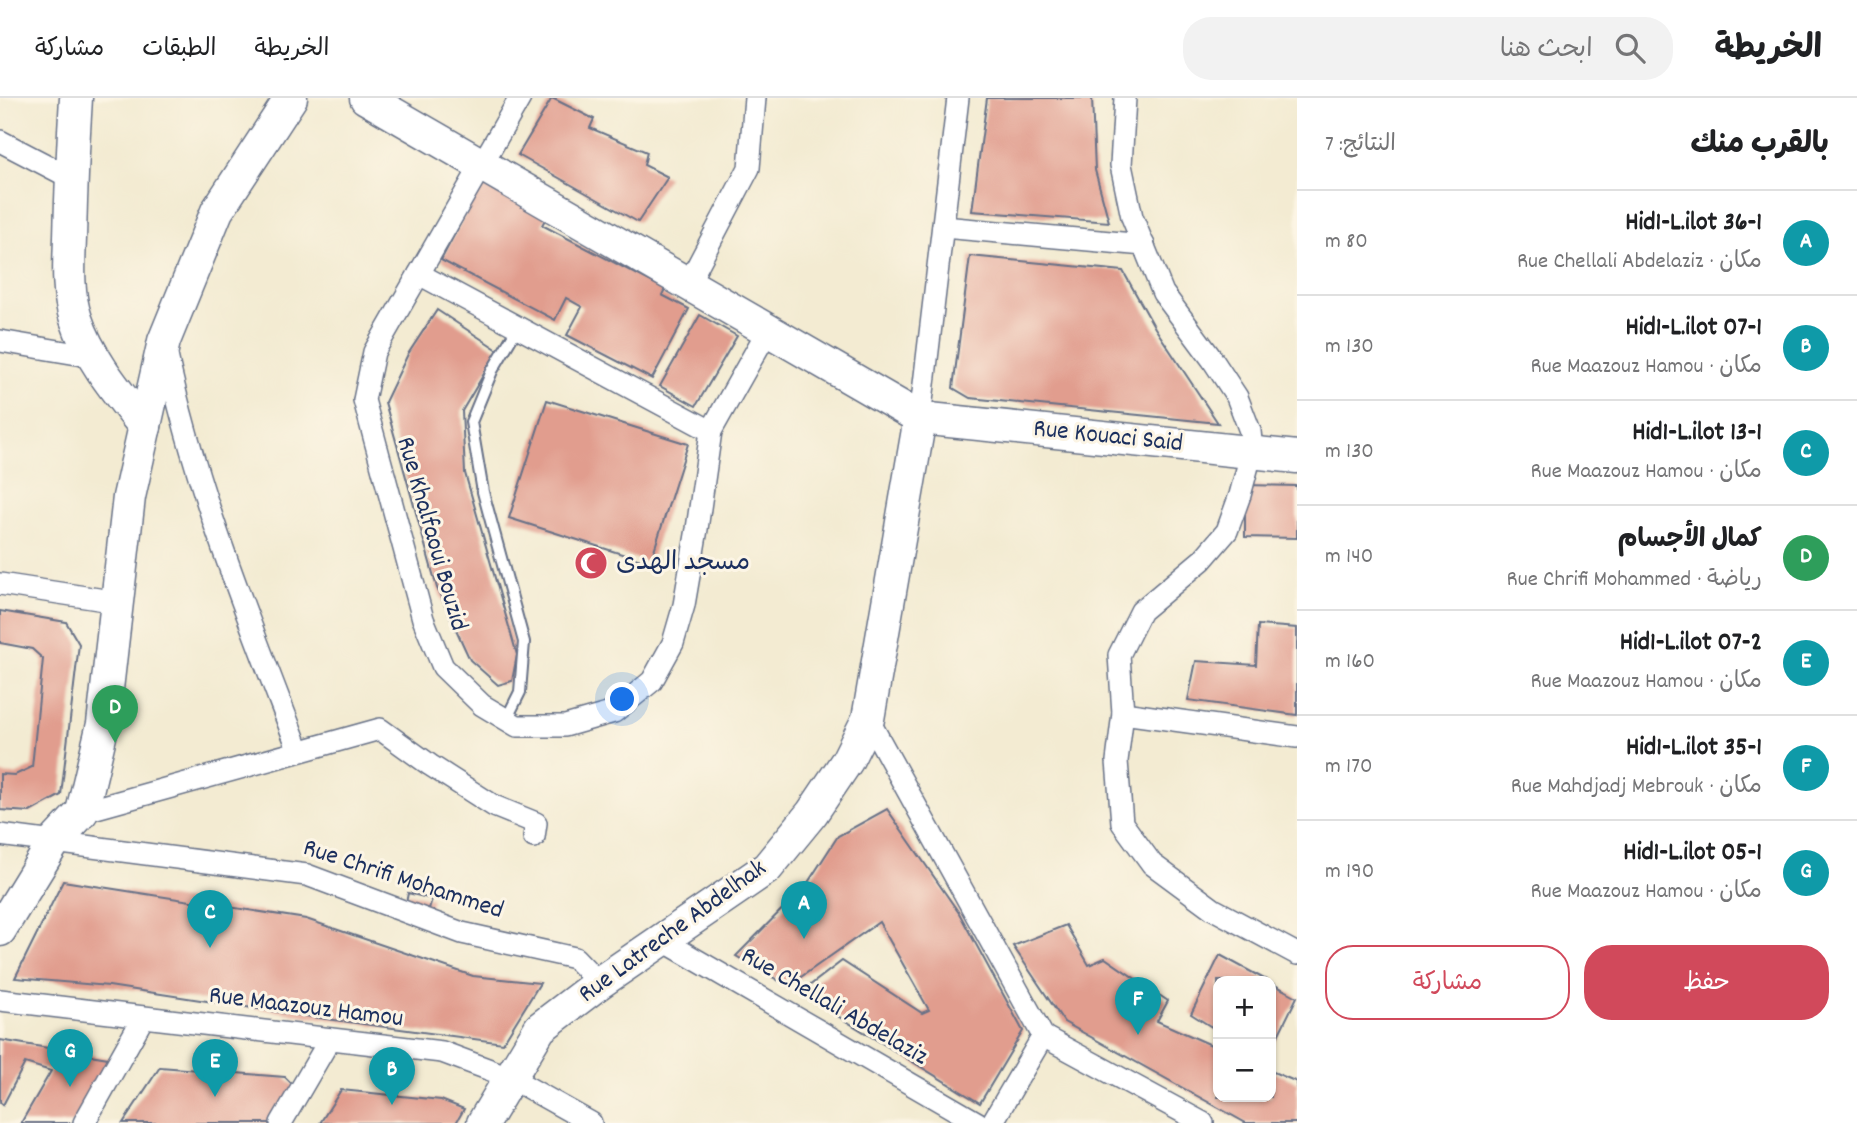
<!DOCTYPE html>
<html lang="ar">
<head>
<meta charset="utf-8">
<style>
	:root { --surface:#fff; --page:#f2f2f2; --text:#202124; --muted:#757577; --line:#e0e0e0; --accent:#d1495b }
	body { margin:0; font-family:Dekko,"Playpen Sans Arabic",sans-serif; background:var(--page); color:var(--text); direction:rtl }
	.controls { position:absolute; right:21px; bottom:21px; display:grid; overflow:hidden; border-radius:14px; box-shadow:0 2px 5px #0004 }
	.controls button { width:63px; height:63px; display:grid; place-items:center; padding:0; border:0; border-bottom:2px solid var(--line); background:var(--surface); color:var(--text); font:35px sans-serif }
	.you { position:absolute; left:623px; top:602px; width:24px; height:24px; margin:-18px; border:5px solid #fff; border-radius:50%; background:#1a73e8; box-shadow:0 0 0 10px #1a73e833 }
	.badge { display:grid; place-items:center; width:46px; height:46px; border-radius:50%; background:var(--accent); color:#fff; font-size:23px; font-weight:700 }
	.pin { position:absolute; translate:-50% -58px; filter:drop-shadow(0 2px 4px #0008) }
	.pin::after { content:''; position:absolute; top:37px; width:24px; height:21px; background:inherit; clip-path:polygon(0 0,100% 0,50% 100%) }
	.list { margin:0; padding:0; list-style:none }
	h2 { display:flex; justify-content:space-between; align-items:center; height:91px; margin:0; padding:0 28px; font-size:30px }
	h2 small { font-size:23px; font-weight:400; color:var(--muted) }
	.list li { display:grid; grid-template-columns:46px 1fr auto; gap:21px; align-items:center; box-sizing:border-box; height:105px; padding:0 28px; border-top:2px solid var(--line) }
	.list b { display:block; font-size:26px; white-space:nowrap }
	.list p { margin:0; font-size:23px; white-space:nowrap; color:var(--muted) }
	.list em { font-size:23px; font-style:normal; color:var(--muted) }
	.actions { display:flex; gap:14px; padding:21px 28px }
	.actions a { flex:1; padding:16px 0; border:2px solid var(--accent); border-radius:28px; text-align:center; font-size:24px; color:var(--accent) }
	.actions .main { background:var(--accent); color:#fff }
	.icon { flex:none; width:38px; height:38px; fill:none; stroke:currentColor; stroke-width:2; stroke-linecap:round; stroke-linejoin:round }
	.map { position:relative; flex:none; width:1297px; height:1025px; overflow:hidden; direction:ltr }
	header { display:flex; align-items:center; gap:42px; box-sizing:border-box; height:98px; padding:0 35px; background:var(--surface); border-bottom:2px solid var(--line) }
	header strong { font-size:33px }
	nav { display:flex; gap:38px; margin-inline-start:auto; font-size:24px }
	.search { width:490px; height:63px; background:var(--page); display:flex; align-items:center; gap:18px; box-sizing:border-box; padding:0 24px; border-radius:28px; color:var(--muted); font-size:26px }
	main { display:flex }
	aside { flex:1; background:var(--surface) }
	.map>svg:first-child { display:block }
	.building { fill:#e19d8e }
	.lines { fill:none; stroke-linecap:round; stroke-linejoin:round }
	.lane-casing { stroke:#677187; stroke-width:14 }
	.street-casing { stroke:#677187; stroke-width:24 }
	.secondary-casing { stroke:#677187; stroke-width:35 }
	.lane { stroke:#fff; stroke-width:10 }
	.street { stroke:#fff; stroke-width:21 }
	.secondary { stroke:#fff; stroke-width:32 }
	.labels { text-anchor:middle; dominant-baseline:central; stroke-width:6; stroke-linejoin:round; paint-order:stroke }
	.street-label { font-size:26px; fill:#1b2f5e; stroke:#fcf5e5 }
	.poi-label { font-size:26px; fill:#1b2f5e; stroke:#fcf5e5; text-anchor:start }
</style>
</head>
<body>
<header>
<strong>الخريطة</strong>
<div class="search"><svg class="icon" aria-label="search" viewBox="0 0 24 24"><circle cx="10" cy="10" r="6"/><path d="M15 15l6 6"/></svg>ابحث هنا</div>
<nav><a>الخريطة</a><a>الطبقات</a><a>مشاركة</a></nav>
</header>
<main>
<aside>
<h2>بالقرب منك<small>النتائج: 7</small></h2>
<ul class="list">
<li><span class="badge" style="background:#0f9aa8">A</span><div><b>Hid1-L.ilot 36-1</b><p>مكان · Rue Chellali Abdelaziz</p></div><em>80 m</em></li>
<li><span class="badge" style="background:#0f9aa8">B</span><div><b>Hid1-L.ilot 07-1</b><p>مكان · Rue Maazouz Hamou</p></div><em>130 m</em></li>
<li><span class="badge" style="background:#0f9aa8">C</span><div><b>Hid1-L.ilot 13-1</b><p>مكان · Rue Maazouz Hamou</p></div><em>130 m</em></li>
<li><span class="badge" style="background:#2e9e5b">D</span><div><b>كمال الأجسام</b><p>رياضة · Rue Chrifi Mohammed</p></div><em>140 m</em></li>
<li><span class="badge" style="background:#0f9aa8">E</span><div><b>Hid1-L.ilot 07-2</b><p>مكان · Rue Maazouz Hamou</p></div><em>160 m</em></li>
<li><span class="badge" style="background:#0f9aa8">F</span><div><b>Hid1-L.ilot 35-1</b><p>مكان · Rue Mahdjadj Mebrouk</p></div><em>170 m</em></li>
<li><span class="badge" style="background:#0f9aa8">G</span><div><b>Hid1-L.ilot 05-1</b><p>مكان · Rue Maazouz Hamou</p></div><em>190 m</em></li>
</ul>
<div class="actions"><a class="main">حفظ</a><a>مشاركة</a></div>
</aside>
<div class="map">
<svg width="1297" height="1025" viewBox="0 0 1297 1025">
	<rect width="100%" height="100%" fill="#fcf5e5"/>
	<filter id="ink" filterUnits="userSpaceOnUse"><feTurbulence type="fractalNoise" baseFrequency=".0143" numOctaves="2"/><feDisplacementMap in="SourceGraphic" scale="14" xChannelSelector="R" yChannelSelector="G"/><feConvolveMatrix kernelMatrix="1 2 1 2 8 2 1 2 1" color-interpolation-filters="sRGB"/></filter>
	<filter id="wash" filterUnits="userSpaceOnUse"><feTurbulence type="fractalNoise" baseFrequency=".00686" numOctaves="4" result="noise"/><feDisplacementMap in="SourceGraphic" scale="28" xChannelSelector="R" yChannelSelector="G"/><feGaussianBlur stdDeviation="1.57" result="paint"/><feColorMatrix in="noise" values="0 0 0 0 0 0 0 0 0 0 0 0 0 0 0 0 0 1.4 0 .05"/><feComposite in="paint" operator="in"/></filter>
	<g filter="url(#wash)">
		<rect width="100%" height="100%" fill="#f3ebd2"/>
		<g id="blocks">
			<g class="building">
				<polygon points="552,0 594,21 590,30 647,54 644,67 668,79 638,124 518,57"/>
				<polygon points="987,0 1092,0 1095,72 1109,124 972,113"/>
				<polygon points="482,84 547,118 542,127 665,191 662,197 689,211 652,281 567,237 582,209 566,200 555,222 441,162"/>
				<polygon points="970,158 1123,173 1155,230 1218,325 970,300 953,290"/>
				<polygon points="437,212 498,252 462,313 465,375 517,557 512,583 498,587 470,562 437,490 385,304 408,256"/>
				<polygon points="700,217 737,238 696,308 660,288"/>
				<polygon points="547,302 688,346 650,465 509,420"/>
				<polygon points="1245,387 1297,388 1297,440 1245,439"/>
				<polygon points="0,513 66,524 79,546 61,697 30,714 0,712 0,676 15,677 32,669 43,561 32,551 0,545"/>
				<polygon points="1258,527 1297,530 1297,617 1188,602 1196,563 1256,567"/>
				<polygon points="887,711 959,815 1023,933 980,1005 800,895 842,863 922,915 929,912 879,824 788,888 736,858 807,786 838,738"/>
				<polygon points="63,783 306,821 473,878 540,885 503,945 312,919 109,888 15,880"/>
				<polygon points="408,795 432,801 429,811 406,805"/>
				<polygon points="1066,827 1089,867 1105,860 1168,903 1157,923 1218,950 1218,999 1271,999 1271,973 1297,984 1297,1025 1246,1025 1064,924 1013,848"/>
				<polygon points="1220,857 1268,883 1218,883 1218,933 1191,916"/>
				<polygon points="1271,885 1297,899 1271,952"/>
				<polygon points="0,942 114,961 77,1025 21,1025 51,973 25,965 3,1007 0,1004"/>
				<polygon points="160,969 285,979 295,989 274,1025 123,1025"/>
				<polygon points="341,992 441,1002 464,1011 456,1025 320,1025"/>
			</g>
		</g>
	</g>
	<g filter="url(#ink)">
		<use href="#blocks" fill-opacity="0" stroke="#677187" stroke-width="2"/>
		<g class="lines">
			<defs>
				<polyline id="lane" points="506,622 520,594 524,544 483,394 471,324 492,273 518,229"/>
				<g id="street">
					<polyline points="520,0 374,254 364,302 423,521 443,569 482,607 517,628 565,628 614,614 652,583 673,545 684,507 697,431 711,333 768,232"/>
					<polyline points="1125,0 1121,67 1132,119 1163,195 1212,261 1237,299 1250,333 1252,353 1240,397 1227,433 1202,462 1141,513 1119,557 1123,615 1117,663 1122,725 1152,766 1213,811 1297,856"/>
					<polyline points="0,43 71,80"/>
					<polyline points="943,129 1144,147"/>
					<polyline points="419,176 711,333"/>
					<polyline points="688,186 749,70 755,0"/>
					<polyline points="0,243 95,259"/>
					<path d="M166 253C196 393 248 520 299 653"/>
					<polyline points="920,320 958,0"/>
					<polyline points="0,486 118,504"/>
					<polyline points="1123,615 1297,639"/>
					<polyline points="868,621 1043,938 1203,1025"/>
					<polyline points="82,714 380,631 430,667 494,708 536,725 534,739"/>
					<polyline points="0,737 307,777 462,835 575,860 599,885"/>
					<polyline points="662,842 978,1025"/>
					<polyline points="0,902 442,954 509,979 591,1025"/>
					<polyline points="84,1025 143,920"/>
					<polyline points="281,1025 330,941"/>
					<polyline points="992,1025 1043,938"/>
				</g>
				<g id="secondary">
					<path d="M76 0C73 47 71 93 70 140 69 167 67 195 76 221 89 261 119 296 145 329"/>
					<polyline points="366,0 920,320 1297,359"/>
					<polyline points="0,832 54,744 82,714 103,626 129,399 164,243 217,113 291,0"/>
					<polyline points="483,1025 540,930 599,885 767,770 812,715 847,663 868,621 920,320"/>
				</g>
			</defs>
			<use href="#lane" class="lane-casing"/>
			<use href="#street" class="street-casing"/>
			<use href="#secondary" class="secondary-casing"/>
			<use href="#lane" class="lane"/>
			<use href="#street" class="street"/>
			<use href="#secondary" class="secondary"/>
		</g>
	</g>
	<defs>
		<symbol id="mosque-disc" viewBox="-11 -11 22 22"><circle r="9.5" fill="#d1495b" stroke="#fcf5e5"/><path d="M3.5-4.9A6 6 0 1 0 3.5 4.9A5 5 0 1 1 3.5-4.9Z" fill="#fff"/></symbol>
	</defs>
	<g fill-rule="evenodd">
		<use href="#mosque-disc" x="572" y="446" width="38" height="38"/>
	</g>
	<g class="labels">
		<g class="street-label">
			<text transform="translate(1108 339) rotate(6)">Rue Kouaci Said</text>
			<text transform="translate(431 436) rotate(74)">Rue Khalfaoui Bouzid</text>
			<text transform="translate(403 782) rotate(18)">Rue Chrifi Mohammed</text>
			<text transform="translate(673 834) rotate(-36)">Rue Latreche Abdelhak</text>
			<text transform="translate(834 909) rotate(30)">Rue Chellali Abdelaziz</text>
			<text transform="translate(306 910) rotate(7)">Rue Maazouz Hamou</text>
		</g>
		<g class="poi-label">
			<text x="616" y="465">مسجد الهدى</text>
		</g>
	</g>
</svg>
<div class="controls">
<button>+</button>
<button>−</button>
</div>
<div class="you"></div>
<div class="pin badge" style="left:804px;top:841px;background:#0f9aa8">A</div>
<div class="pin badge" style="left:392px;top:1007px;background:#0f9aa8">B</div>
<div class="pin badge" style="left:210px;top:850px;background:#0f9aa8">C</div>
<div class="pin badge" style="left:115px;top:645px;background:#2e9e5b">D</div>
<div class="pin badge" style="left:215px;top:999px;background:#0f9aa8">E</div>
<div class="pin badge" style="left:1138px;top:937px;background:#0f9aa8">F</div>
<div class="pin badge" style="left:70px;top:989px;background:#0f9aa8">G</div>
</div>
</main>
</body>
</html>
